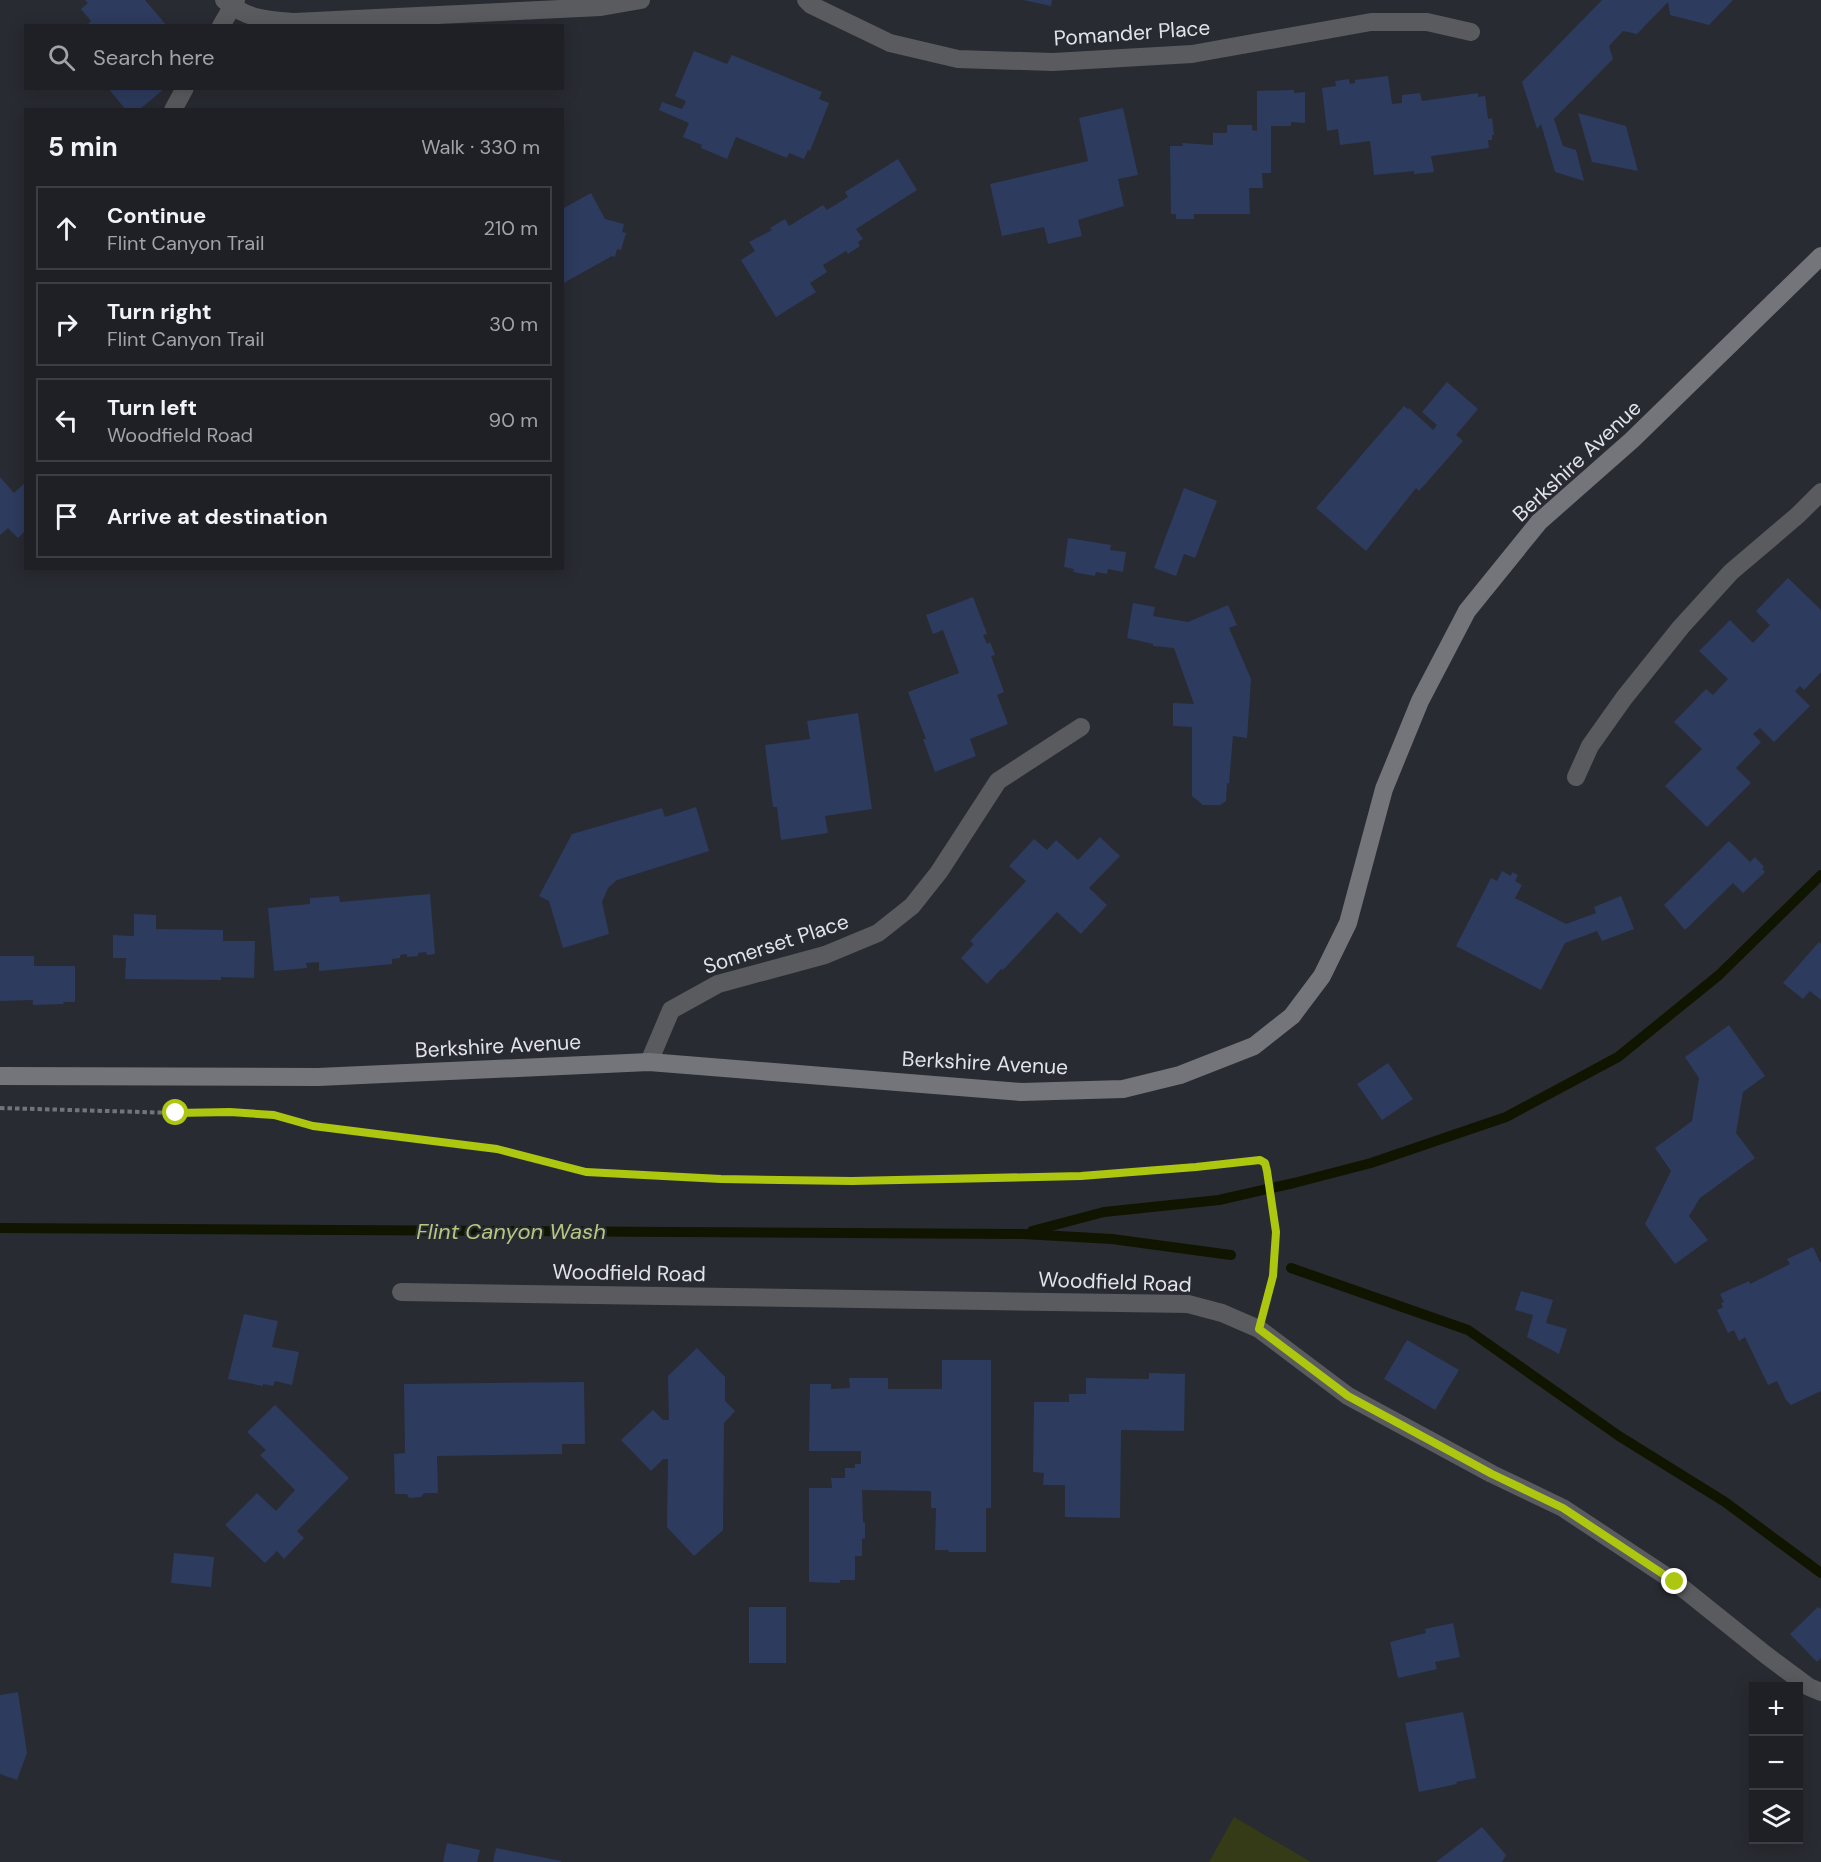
<!DOCTYPE html>
<html lang="en">
<head>
<meta charset="utf-8">
<style>
	:root { --surface:#1f2026; --page:#27282e; --text:#f1f3f6; --muted:#a1a3a7; --line:#3c3e43 }
	body { margin:0; font-family:"DM Sans",sans-serif; background:var(--page); color:var(--text) }
	.controls { position:absolute; right:18px; bottom:18px; display:grid; overflow:hidden; border-radius:0px; box-shadow:0 3px 15px #0003 }
	.controls button { width:54px; height:54px; display:grid; place-items:center; padding:0; border:0; border-bottom:2px solid var(--line); background:var(--surface); color:var(--text); font:30px sans-serif }
	.stop { position:absolute; width:18px; height:18px; margin:-14px; border:4px solid #adc60f; border-radius:50%; background:#fff }
	.stop.end { background:#adc60f; border-color:#fff; box-shadow:0 2px 6px #0008 }
	.list { margin:0; padding:0; list-style:none }
	h2 { display:flex; justify-content:space-between; align-items:center; height:78px; margin:0; padding:0 24px; font-size:26px }
	h2 small { font-size:20px; font-weight:400; color:var(--muted) }
	.list li { display:grid; grid-template-columns:39px 1fr auto; gap:18px; align-items:center; box-sizing:border-box; height:84px; margin:0 12px 12px; padding:0 12px; border:2px solid var(--line); border-radius:0px }
	.list b { display:block; font-size:22px; white-space:nowrap }
	.list p { margin:0; font-size:20px; white-space:nowrap; color:var(--muted) }
	.list em { font-size:20px; font-style:normal; color:var(--muted) }
	.icon { flex:none; width:33px; height:33px; fill:none; stroke:currentColor; stroke-width:2; stroke-linecap:round; stroke-linejoin:round }
	.map { position:relative; flex:none; width:1821px; height:1862px; overflow:hidden }
	.search { position:absolute; background:var(--surface); box-shadow:0 3px 15px #0003; left:24px; top:24px; width:540px; height:66px; display:flex; align-items:center; gap:15px; box-sizing:border-box; padding:0 21px; border-radius:0px; color:var(--muted); font-size:22px }
	.panel { position:absolute; background:var(--surface); box-shadow:0 3px 15px #0003; left:24px; top:108px; width:540px; height:462px; border-radius:0px }
	.map>svg:first-child { display:block }
	.green { fill:#343b16 }
	.lines { fill:none; stroke-linecap:round; stroke-linejoin:round }
	.stream { stroke:#101500; stroke-width:10 }
	.building { fill:#2d3b5e }
	.path { stroke:#72747a; stroke-width:4; stroke-dasharray:4.5 3; stroke-linecap:butt }
	.lane { stroke:#595b5e; stroke-width:18 }
	.street { stroke:#595b5e; stroke-width:18 }
	.secondary { stroke:#73757a; stroke-width:18 }
	.route { stroke:#adc60f; stroke-width:8 }
	.labels { text-anchor:middle; dominant-baseline:central; stroke-width:4.5; stroke-linejoin:round; paint-order:stroke }
	.street-label { font-size:21px; fill:#e2e3e8; stroke:#292b32 }
	.water-label { font-size:22px; font-style:italic; fill:#b7c780; stroke:#292b32 }
</style>
</head>
<body>
<div class="map">
<svg width="1821" height="1862" viewBox="0 0 1821 1862">
	<rect width="100%" height="100%" fill="#292b32"/>
	<polygon class="green" points="1234,1817 1311,1862 1209,1862"/>
	<g class="lines">
		<g class="stream">
			<polyline points="0,1228 1023,1234 1112,1239 1231,1255"/>
			<polyline points="1032,1231 1104,1212 1219,1200 1294,1183 1371,1163 1506,1117 1618,1057 1719,975 1821,875"/>
			<polyline points="1291,1268 1468,1330 1619,1436 1725,1502 1821,1573"/>
		</g>
	</g>
	<g class="building">
		<polygon points="85,0 145,0 167,26 86,26 91,21 81,9 88,3"/>
		<polygon points="1023,0 1052,0 1051,6"/>
		<polygon points="1602,0 1733,0 1709,25 1670,15 1668,2 1637,34 1623,31 1609,46 1613,59 1554,119 1563,146 1576,150 1584,181 1555,172 1541,124 1537,129 1522,82"/>
		<polygon points="694,51 727,64 732,55 822,92 819,99 829,103 810,151 808,150 804,159 789,153 787,158 736,137 727,159 701,148 702,145 683,137 689,123 659,110 662,102 682,109 686,101 675,96"/>
		<polygon points="1388,76 1392,104 1402,103 1402,95 1420,93 1422,101 1478,93 1478,97 1485,96 1488,119 1492,118 1494,135 1492,135 1492,140 1488,140 1489,148 1431,156 1434,172 1414,174 1414,171 1374,175 1370,141 1340,145 1338,129 1327,131 1322,88 1336,86 1335,81 1349,79 1350,84 1355,83 1355,80"/>
		<polygon points="108,88 165,88 139,110 126,110"/>
		<polygon points="1294,90 1294,93 1305,92 1305,123 1291,122 1291,126 1271,126 1271,173 1262,173 1263,188 1249,188 1250,214 1194,214 1194,219 1176,219 1176,214 1171,214 1170,146 1183,146 1182,143 1213,145 1213,133 1227,133 1227,125 1252,125 1252,130 1257,131 1257,91"/>
		<polygon points="1123,108 1138,175 1118,179 1124,206 1078,220 1082,236 1048,244 1044,227 1002,236 990,184 1088,161 1079,118"/>
		<polygon points="1578,113 1626,126 1638,171 1592,162"/>
		<polygon points="898,159 917,190 856,229 863,239 858,242 860,246 848,254 846,251 823,265 827,272 810,283 816,292 776,317 741,260 755,251 749,242 772,230 770,228 785,219 789,226 823,205 827,210 848,197 845,192"/>
		<polygon points="591,193 605,219 624,224 622,232 626,233 621,250 617,249 615,257 612,256 562,284 562,209"/>
		<polygon points="1447,382 1478,409 1456,435 1463,441 1419,491 1416,488 1366,551 1316,508 1404,406 1408,409 1409,408 1433,430 1437,425 1422,412"/>
		<polygon points="0,477 14,493 26,482 26,530 18,538 8,528 0,535"/>
		<polygon points="1184,488 1217,501 1195,558 1184,554 1176,576 1154,568"/>
		<polygon points="1068,538 1111,545 1110,550 1126,552 1123,572 1108,569 1107,574 1096,572 1095,576 1073,572 1074,569 1064,567"/>
		<polygon points="1788,578 1821,610 1821,672 1804,690 1800,686 1795,691 1810,706 1774,742 1760,728 1753,734 1761,742 1736,768 1751,783 1707,827 1665,786 1702,749 1674,722 1706,689 1713,695 1728,679 1699,651 1730,620 1753,643 1770,625 1756,611"/>
		<polygon points="973,597 987,634 983,635 987,644 990,642 995,655 991,656 1004,692 997,695 1008,724 970,739 976,756 935,772 923,739 926,739 908,692 959,673 943,630 933,634 926,615"/>
		<polygon points="1133,603 1155,607 1153,616 1188,622 1228,605 1237,625 1229,628 1251,679 1247,738 1233,736 1229,784 1227,783 1226,801 1220,805 1203,805 1192,796 1192,727 1173,726 1173,703 1194,704 1174,648 1153,646 1153,644 1127,638"/>
		<polygon points="858,713 872,809 825,816 828,833 781,840 777,807 773,807 765,745 810,739 807,721"/>
		<polygon points="696,807 709,851 617,880 608,888 602,902 609,934 563,948 549,901 539,896 572,834 662,808 665,817"/>
		<polygon points="1100,837 1120,856 1089,888 1107,905 1081,934 1057,912 1003,970 1001,969 987,984 961,958 974,944 970,941 1026,881 1009,866 1034,839 1047,850 1056,840 1078,860"/>
		<polygon points="1729,841 1750,862 1755,857 1764,867 1762,869 1765,872 1743,893 1733,883 1685,930 1664,905"/>
		<polygon points="1502,871 1511,876 1512,872 1518,875 1515,881 1522,885 1515,898 1566,924 1596,913 1594,907 1621,896 1634,929 1602,941 1597,931 1565,943 1541,990 1456,946 1491,878 1497,881"/>
		<polygon points="430,894 435,954 427,955 426,952 418,953 418,956 407,957 407,954 400,955 400,958 392,959 392,964 319,971 319,962 306,963 307,968 274,971 268,908 310,904 310,898 339,896 340,902"/>
		<polygon points="134,914 156,915 156,929 223,930 223,941 255,941 254,978 221,977 221,980 125,979 126,958 113,958 113,935 134,936"/>
		<polygon points="1819,942 1821,944 1821,1000 1810,991 1803,999 1783,983"/>
		<polygon points="0,956 34,956 34,966 75,966 75,1002 63,1002 64,1004 33,1005 33,1000 0,1001"/>
		<polygon points="1729,1025 1765,1076 1743,1092 1736,1133 1755,1158 1700,1198 1689,1216 1708,1240 1675,1264 1645,1224 1671,1171 1655,1148 1692,1121 1699,1078 1685,1057"/>
		<polygon points="1388,1063 1413,1099 1382,1120 1357,1084"/>
		<polygon points="1813,1247 1821,1264 1821,1391 1791,1405 1786,1400 1777,1381 1768,1385 1745,1337 1739,1341 1734,1330 1728,1333 1717,1310 1723,1307 1721,1303 1724,1302 1720,1294 1749,1281 1750,1284 1790,1264 1787,1259"/>
		<polygon points="1521,1291 1553,1300 1546,1323 1567,1329 1559,1354 1527,1337 1533,1315 1515,1310"/>
		<polygon points="244,1314 278,1321 272,1347 299,1352 292,1385 275,1381 273,1386 263,1384 263,1386 228,1379"/>
		<polygon points="1407,1340 1459,1370 1435,1410 1384,1379"/>
		<polygon points="697,1348 725,1377 725,1401 735,1411 724,1423 723,1530 694,1556 667,1527 668,1459 663,1459 651,1471 621,1440 653,1410 663,1420 669,1420 668,1376"/>
		<polygon points="942,1360 991,1360 991,1508 986,1508 986,1552 949,1552 948,1550 935,1550 936,1508 931,1508 931,1491 862,1490 863,1522 865,1523 865,1538 862,1539 862,1556 855,1556 855,1580 840,1580 840,1583 809,1582 809,1488 832,1488 831,1478 845,1478 845,1468 855,1468 855,1464 861,1464 861,1451 809,1451 810,1384 831,1384 831,1389 850,1388 849,1378 888,1378 888,1389 942,1389"/>
		<polygon points="1149,1373 1185,1374 1184,1431 1121,1430 1120,1518 1065,1517 1065,1485 1043,1485 1044,1473 1033,1472 1034,1402 1069,1402 1069,1394 1086,1394 1086,1378 1149,1379"/>
		<polygon points="584,1382 585,1444 562,1444 562,1454 437,1456 438,1493 424,1493 421,1497 409,1498 407,1494 395,1494 394,1454 405,1453 404,1384"/>
		<polygon points="275,1405 349,1478 297,1531 304,1538 284,1559 277,1551 265,1563 225,1525 257,1493 276,1511 295,1490 260,1455 266,1450 247,1432"/>
		<polygon points="174,1553 214,1557 211,1587 171,1583"/>
		<rect x="749" y="1607" width="37" height="56"/>
		<polygon points="1818,1607 1821,1609 1821,1658 1817,1662 1790,1634"/>
		<polygon points="1453,1623 1460,1657 1435,1662 1437,1669 1398,1678 1390,1642 1426,1633 1425,1629"/>
		<polygon points="18,1692 27,1753 17,1780 0,1774 0,1695"/>
		<polygon points="1463,1712 1476,1778 1456,1782 1457,1784 1419,1792 1405,1723"/>
		<polygon points="1482,1827 1506,1855 1502,1862 1436,1862"/>
		<polygon points="447,1843 480,1850 477,1862 443,1862"/>
		<polygon points="496,1848 561,1861 561,1862 493,1862"/>
	</g>
	<g class="lines">
		<polyline class="path" points="0,1108 176,1113 230,1112 274,1115 313,1126 497,1149 586,1172 721,1179 852,1181 1081,1176 1196,1167 1260,1160 1265,1163 1267,1171 1277,1232 1273,1276 1266,1303"/>
		<polyline class="lane" points="1576,777 1590,746 1624,698 1681,627 1731,572 1798,515 1821,492"/>
		<g class="street">
			<path d="M224 0C247 19 265 20 294 22L601 7 641 0"/>
			<polyline points="806,0 811,5 890,43 958,59 1053,62 1192,54 1371,22 1427,22 1471,32"/>
			<polyline points="221,26 236,0"/>
			<polyline points="173,110 185,88"/>
			<polyline points="649,1062 671,1010 718,984 825,955 878,933 912,906 939,872 998,781 1081,727"/>
			<polyline points="401,1292 1188,1304 1222,1313 1259,1329 1348,1396 1492,1474 1563,1508 1675,1582 1766,1655 1809,1687 1821,1692"/>
		</g>
		<polyline class="secondary" points="0,1076 318,1077 649,1062 1021,1092 1123,1089 1180,1075 1254,1046 1292,1016 1322,976 1348,923 1384,789 1420,701 1467,611 1539,522 1632,440 1821,256"/>
	</g>
	<g class="lines">
		<polyline class="route" points="176,1113 230,1112 274,1115 313,1126 497,1149 586,1172 721,1179 852,1181 1081,1176 1196,1167 1260,1160 1265,1163 1267,1171 1276,1232 1273,1276 1259,1329 1348,1396 1492,1474 1563,1508 1675,1582"/>
	</g>
	<g class="labels">
		<g class="street-label">
			<text transform="translate(1132 33) rotate(-4)">Pomander Place</text>
			<text transform="translate(1577 461) rotate(-43)">Berkshire Avenue</text>
			<text transform="translate(776 944) rotate(-18)">Somerset Place</text>
			<text transform="translate(498 1046) rotate(-3)">Berkshire Avenue</text>
			<text transform="translate(985 1063) rotate(3)">Berkshire Avenue</text>
			<text transform="translate(629 1273) rotate(1)">Woodfield Road</text>
			<text transform="translate(1115 1282) rotate(2)">Woodfield Road</text>
		</g>
		<g class="water-label">
			<text x="511" y="1231">Flint Canyon Wash</text>
		</g>
	</g>
</svg>
<div class="controls">
<button>+</button>
<button>−</button>
<button><svg class="icon" aria-label="layers" viewBox="0 0 24 24"><path d="M12 4l9 5-9 5-9-5zM3 14l9 5 9-5"/></svg></button>
</div>
<div class="stop" style="left:176px;top:1113px"></div>
<div class="stop end" style="left:1675px;top:1582px"></div>
<div class="search"><svg class="icon" aria-label="search" viewBox="0 0 24 24"><circle cx="10" cy="10" r="6"/><path d="M15 15l6 6"/></svg>Search here</div>
<section class="panel">
<h2>5 min<small>Walk · 330 m</small></h2>
<ul class="list">
<li><svg class="icon" aria-label="ahead" viewBox="0 0 24 24"><path d="M12 20V5M6 11l6-6 6 6"/></svg><div><b>Continue</b><p>Flint Canyon Trail</p></div><em>210 m</em></li>
<li><svg class="icon" aria-label="right" viewBox="0 0 24 24"><path d="M7 20v-9h11M14 6l5 5-5 5"/></svg><div><b>Turn right</b><p>Flint Canyon Trail</p></div><em>30 m</em></li>
<li><svg class="icon" aria-label="left" viewBox="0 0 24 24"><path d="M17 20v-9H6M10 6l-5 5 5 5"/></svg><div><b>Turn left</b><p>Woodfield Road</p></div><em>90 m</em></li>
<li><svg class="icon" aria-label="arrive" viewBox="0 0 24 24"><path d="M6 21V4h12l-3 4 3 4H6"/></svg><div><b>Arrive at destination</b></div></li>
</ul>
</section>
</div>
</body>
</html>
